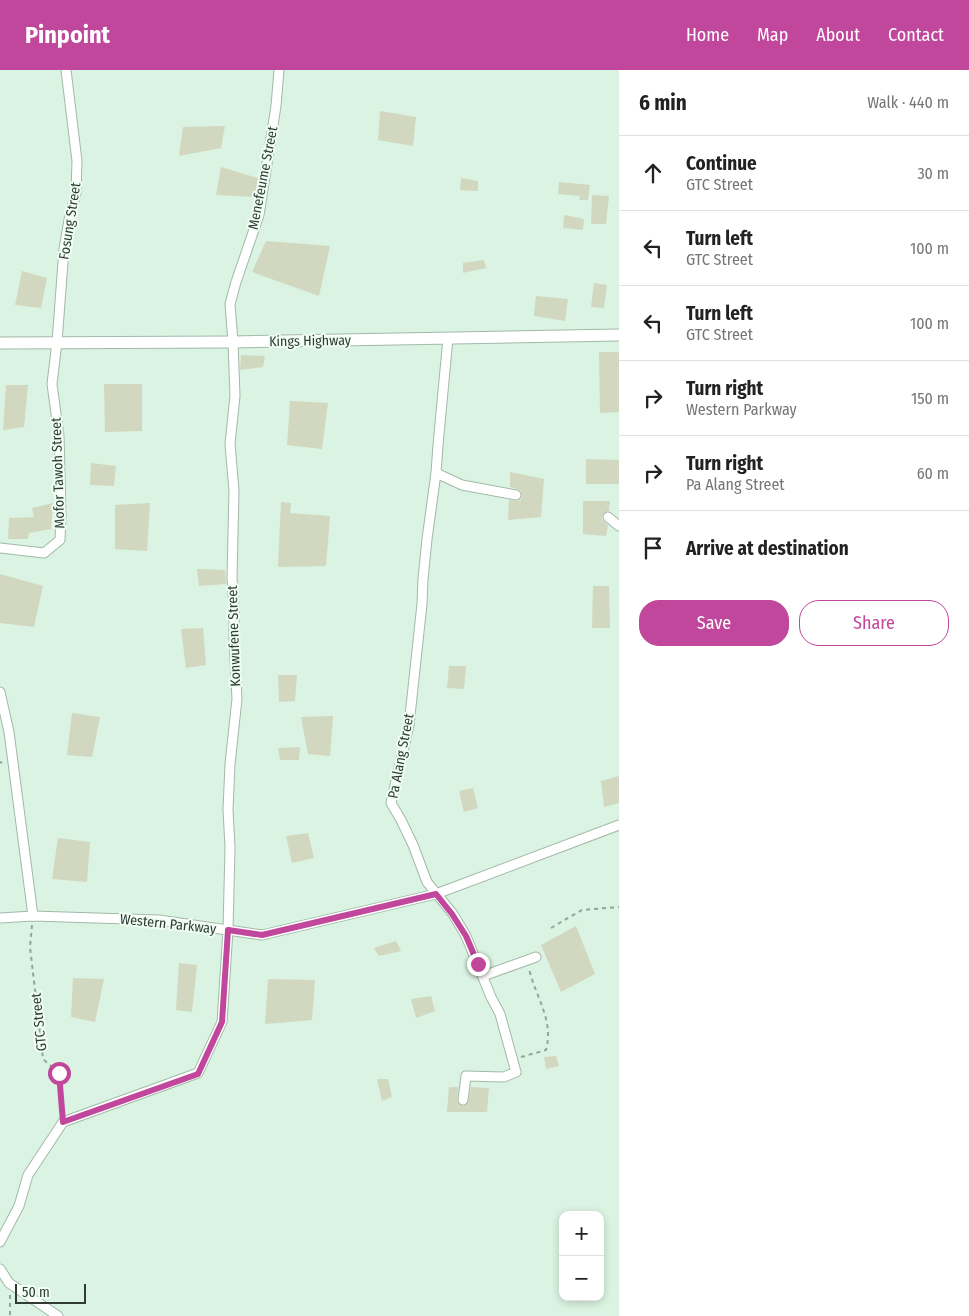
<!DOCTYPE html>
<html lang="en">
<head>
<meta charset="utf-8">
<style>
	:root { --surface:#fff; --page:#f2f2f2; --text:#222; --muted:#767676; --line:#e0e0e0; --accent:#c0479b }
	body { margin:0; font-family:"Fira Sans Condensed",sans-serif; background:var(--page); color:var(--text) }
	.controls { position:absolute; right:15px; bottom:15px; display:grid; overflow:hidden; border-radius:10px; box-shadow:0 2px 8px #0003 }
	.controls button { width:45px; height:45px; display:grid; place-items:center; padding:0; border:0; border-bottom:1px solid var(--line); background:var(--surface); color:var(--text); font:25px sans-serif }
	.scale { position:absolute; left:15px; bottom:12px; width:71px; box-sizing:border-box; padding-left:5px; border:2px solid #313b34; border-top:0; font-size:14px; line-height:18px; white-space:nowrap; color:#313b34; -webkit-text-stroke:4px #effef3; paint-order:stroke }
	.stop { position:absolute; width:15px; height:15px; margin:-11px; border:4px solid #c0479b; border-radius:50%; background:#fff }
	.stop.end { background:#c0479b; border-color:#fff; box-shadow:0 1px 5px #0008 }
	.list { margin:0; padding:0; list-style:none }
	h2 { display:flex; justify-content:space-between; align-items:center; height:65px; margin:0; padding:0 20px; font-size:21px }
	h2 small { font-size:16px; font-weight:400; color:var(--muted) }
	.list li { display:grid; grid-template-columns:32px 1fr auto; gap:15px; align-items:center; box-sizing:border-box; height:75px; padding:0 20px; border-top:1px solid var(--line) }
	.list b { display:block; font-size:19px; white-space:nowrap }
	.list p { margin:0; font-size:16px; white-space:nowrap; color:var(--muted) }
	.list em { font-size:16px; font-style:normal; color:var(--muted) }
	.actions { display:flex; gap:10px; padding:15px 20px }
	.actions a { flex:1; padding:11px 0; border:1px solid var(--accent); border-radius:20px; text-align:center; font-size:18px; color:var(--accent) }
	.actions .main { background:var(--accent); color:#fff }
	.icon { flex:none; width:28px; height:28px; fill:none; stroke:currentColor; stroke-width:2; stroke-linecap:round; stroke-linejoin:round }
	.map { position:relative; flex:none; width:619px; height:1246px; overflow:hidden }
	header { display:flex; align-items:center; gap:30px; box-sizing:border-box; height:70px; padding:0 25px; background:var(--accent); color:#fff }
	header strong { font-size:24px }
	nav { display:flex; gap:28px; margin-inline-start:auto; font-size:18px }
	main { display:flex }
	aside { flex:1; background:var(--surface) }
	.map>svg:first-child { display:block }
	.building { fill:#d1d8bf }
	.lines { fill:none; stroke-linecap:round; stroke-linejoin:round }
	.street-casing { stroke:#a2b9a8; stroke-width:11 }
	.secondary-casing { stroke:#a2b9a8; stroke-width:13 }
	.path { stroke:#93a599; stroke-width:2; stroke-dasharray:4 4; stroke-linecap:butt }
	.street { stroke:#fff; stroke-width:9 }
	.secondary { stroke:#fff; stroke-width:11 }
	.route { stroke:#c0479b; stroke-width:6 }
	.labels { text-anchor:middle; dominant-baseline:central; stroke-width:4; stroke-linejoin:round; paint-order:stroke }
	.street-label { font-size:14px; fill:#313b34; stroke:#effef3 }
</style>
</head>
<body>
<header>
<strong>Pinpoint</strong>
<nav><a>Home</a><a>Map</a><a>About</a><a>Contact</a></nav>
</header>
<main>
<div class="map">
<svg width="619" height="1246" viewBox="0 0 619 1246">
	<rect width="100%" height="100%" fill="#dbf3e2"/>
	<g class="building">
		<polygon points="380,41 416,47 413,76 378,70"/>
		<polygon points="225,56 221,78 179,86 183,57"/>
		<polygon points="221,97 258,108 255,127 216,125"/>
		<polygon points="461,108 478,111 478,121 460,120"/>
		<polygon points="559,112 590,115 588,130 579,130 580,126 558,124"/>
		<polygon points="592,125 609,126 606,154 591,154"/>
		<polygon points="564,145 584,149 583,160 563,158"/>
		<polygon points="266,171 330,176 319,226 252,202"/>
		<polygon points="484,190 486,198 463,203 463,193"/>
		<polygon points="22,201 47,208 41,238 15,235"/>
		<polygon points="594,213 607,215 604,238 591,237"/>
		<polygon points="536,226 568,229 565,251 534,246"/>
		<polygon points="599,282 619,282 619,342 600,343"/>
		<polygon points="241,285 265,286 263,297 240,300"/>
		<polygon points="104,314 142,314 142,361 105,362"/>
		<polygon points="6,315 28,315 24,357 3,360"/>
		<polygon points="290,331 328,333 322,379 287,375"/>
		<polygon points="586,389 619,390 619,414 586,414"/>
		<polygon points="91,393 116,396 114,416 90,415"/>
		<polygon points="510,402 544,409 541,447 508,450 509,430 518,431 521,429 522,426 520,420 510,417"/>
		<polygon points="583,431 610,431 609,441 604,443 602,446 602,450 608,455 606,466 583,464"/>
		<polygon points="281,432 291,433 290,443 330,446 326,496 278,497"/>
		<polygon points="53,433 51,459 29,463 28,469 8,469 9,448 34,447 32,438"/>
		<polygon points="150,433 147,481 115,479 115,435"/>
		<polygon points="197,499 225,500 226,514 199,516"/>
		<polygon points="0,504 43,516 34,557 0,553"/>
		<polygon points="593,516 609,516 610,558 592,558"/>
		<polygon points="203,558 206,595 186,598 181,559"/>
		<polygon points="449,596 466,596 464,619 447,618"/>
		<polygon points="278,605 297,605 295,631 279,632"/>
		<polygon points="72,643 100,647 92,687 67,685"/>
		<polygon points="333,646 330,686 308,684 301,647"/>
		<polygon points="300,677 299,690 280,690 278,678"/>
		<polygon points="619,706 619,733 604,737 601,711"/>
		<polygon points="473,718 478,738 464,742 459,721"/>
		<polygon points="308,763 314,788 292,793 286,766"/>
		<polygon points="58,768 90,772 87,812 52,809"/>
		<polygon points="576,856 595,904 561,922 541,875"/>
		<polygon points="396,871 401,881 379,886 374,878"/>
		<polygon points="179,893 197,895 192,942 176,940"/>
		<polygon points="73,908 104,909 95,952 71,947"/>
		<polygon points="268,909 315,910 312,950 265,954"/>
		<polygon points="431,926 435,941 416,948 411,929"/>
		<polygon points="556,986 559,996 546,999 544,987"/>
		<polygon points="377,1009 388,1009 392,1027 382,1031"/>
		<polygon points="449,1017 458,1017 457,1032 460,1035 463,1036 468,1033 471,1017 489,1018 487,1042 447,1042"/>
	</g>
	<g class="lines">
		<defs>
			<g id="street">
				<polyline points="448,268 438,375 436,403 427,469 423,509 422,534 409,655 391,733 401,750 413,775 427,812 453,844 466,866 491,927 500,944 516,1002 504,1007 466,1006 463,1030"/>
				<polyline points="436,403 462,415 516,425"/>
				<polyline points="608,447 619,456"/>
				<polyline points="0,478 44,483 60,470 61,446 59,366 52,314 57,272 64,179 69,150 76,123 77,91 66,0"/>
				<polyline points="0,622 9,662 33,846"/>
				<polyline points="0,848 33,846 159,850 262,865 436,824 619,755"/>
				<polyline points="483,906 536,887"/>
				<polyline points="0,1172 19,1136 28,1105 63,1052 198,1003 222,952 228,860 230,777 228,740 230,694 237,629 234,569 234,538 232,508 234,421 230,374 235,326 233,272 230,234 236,212 259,145 276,36 279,0"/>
				<polyline points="0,1199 9,1213 58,1246"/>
			</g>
			<polyline id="secondary" points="0,273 233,272 619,265"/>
		</defs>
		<use href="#street" class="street-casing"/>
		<use href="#secondary" class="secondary-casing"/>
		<g class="path">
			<polyline points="0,692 2,693"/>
			<polyline points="32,855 30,877 43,989 59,1003 62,1042"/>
			<polyline points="551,858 582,840 619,837"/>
			<path d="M521 987 546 980C554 950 536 928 529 899"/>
			<polyline points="10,1225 10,1246"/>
		</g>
		<use href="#street" class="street"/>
		<use href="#secondary" class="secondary"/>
	</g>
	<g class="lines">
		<polyline class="route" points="59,1003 63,1052 198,1004 222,952 228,860 262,865 436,824 452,844 466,866 478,894"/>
	</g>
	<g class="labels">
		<g class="street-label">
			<text transform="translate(263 108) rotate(-79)">Menefeume Street</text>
			<text transform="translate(70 151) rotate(-81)">Fosung Street</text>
			<text transform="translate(310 271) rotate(-1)">Kings Highway</text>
			<text transform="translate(58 403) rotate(-92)">Mofor Tawoh Street</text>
			<text transform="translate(234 566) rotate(-92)">Konwufene Street</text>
			<text transform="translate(401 686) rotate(-79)">Pa Alang Street</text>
			<text transform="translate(168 854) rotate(6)">Western Parkway</text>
			<text transform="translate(39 952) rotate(-96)">GTC Street</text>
		</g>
	</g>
</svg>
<div class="controls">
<button>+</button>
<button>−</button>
</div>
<div class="scale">50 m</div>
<div class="stop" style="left:59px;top:1003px"></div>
<div class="stop end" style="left:478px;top:894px"></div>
</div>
<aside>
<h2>6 min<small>Walk · 440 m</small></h2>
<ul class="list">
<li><svg class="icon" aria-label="ahead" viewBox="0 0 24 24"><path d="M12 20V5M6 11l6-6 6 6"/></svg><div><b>Continue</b><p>GTC Street</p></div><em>30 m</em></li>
<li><svg class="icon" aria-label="left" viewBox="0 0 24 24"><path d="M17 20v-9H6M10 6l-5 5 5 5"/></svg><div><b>Turn left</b><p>GTC Street</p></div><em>100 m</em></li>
<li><svg class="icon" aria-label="left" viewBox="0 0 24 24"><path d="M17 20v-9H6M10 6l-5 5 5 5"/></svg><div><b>Turn left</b><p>GTC Street</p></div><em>100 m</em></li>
<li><svg class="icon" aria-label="right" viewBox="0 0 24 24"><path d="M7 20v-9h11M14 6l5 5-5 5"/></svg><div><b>Turn right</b><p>Western Parkway</p></div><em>150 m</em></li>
<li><svg class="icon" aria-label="right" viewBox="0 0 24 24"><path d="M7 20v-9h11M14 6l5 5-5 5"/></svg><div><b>Turn right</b><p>Pa Alang Street</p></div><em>60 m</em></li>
<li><svg class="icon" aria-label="arrive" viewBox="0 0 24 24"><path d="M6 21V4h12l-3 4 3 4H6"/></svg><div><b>Arrive at destination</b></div></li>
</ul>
<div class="actions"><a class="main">Save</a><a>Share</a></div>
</aside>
</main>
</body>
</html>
